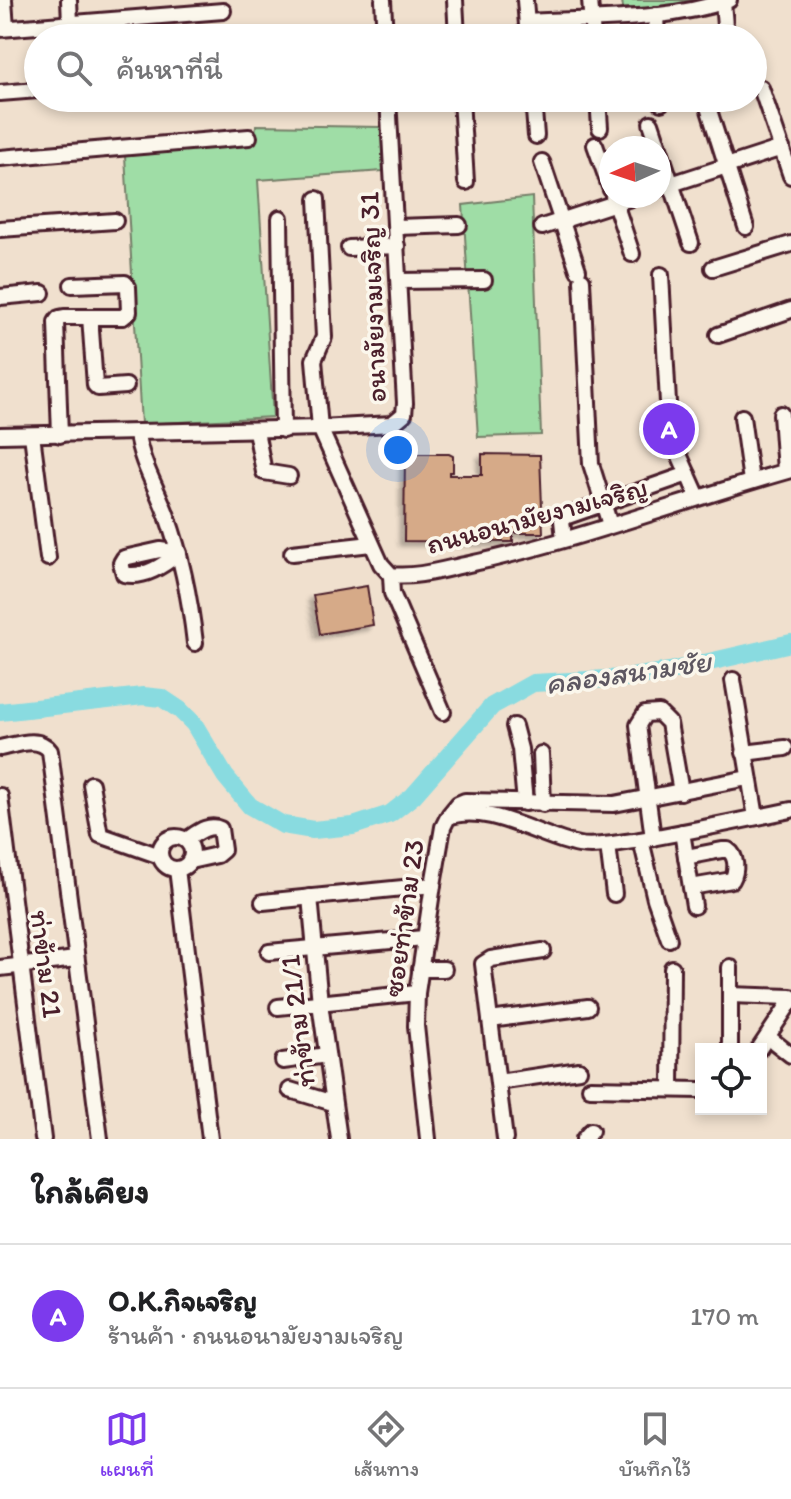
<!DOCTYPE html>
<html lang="th">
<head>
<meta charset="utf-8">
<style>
	:root { --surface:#fff; --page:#f6f6f6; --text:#202124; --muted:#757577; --line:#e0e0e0; --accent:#7c3aed }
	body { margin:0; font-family:Itim,"Playpen Sans Thai",sans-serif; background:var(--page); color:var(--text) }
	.controls { position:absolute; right:24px; bottom:24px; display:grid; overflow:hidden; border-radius:0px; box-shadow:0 4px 12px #0003 }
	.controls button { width:72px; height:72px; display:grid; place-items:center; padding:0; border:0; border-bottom:2px solid var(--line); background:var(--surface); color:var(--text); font:40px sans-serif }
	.compass { position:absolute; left:599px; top:136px; width:72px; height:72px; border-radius:50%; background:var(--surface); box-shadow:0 4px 12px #0003; rotate:267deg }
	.you { position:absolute; left:398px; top:450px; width:28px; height:28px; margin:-20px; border:6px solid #fff; border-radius:50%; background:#1a73e8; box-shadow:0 0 0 12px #1a73e833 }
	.badge { display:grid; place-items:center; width:52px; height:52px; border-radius:50%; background:var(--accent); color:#fff; font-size:26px; font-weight:700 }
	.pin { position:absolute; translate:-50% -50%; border:4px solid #fff; box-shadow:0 2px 8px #0006 }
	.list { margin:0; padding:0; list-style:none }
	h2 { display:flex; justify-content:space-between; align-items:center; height:104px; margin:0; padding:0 32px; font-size:34px }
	h2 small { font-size:26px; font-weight:400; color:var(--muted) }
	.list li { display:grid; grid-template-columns:52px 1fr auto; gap:24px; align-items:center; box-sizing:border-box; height:144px; padding:0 32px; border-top:2px solid var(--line) }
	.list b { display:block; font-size:30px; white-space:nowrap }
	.list p { margin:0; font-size:26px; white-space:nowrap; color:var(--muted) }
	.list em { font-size:26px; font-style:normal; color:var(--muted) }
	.icon { flex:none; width:44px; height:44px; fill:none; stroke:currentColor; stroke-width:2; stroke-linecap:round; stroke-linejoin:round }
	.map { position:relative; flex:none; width:791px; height:1139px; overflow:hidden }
	.search { position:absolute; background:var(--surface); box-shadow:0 4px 12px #0003; left:24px; right:24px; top:24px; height:88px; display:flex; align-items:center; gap:20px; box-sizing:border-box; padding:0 28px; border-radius:44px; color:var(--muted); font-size:30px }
	.sheet { height:248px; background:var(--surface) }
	nav { display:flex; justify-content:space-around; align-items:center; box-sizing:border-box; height:112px; border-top:2px solid var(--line); background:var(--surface); font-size:22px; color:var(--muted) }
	nav a { display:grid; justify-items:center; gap:4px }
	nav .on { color:var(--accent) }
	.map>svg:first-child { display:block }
	.green { fill:#9fdda6; stroke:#747e68; stroke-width:2 }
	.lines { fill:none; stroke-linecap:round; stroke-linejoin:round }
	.river { stroke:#89dbe0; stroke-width:18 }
	.building { fill:#d6aa88; stroke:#4a1f2b; stroke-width:2; filter:url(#shadow) }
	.minor-casing { stroke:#4a1f2b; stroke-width:20 }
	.minor { stroke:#fbf7ec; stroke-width:14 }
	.labels { text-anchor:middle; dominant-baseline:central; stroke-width:7; stroke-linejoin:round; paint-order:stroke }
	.street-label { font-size:28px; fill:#4a1f2b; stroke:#fbf7ec }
	.water-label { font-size:30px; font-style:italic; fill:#5d5761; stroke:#fbf7ec }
</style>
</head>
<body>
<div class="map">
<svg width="791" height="1139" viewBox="0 0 791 1139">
	<defs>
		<filter id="shadow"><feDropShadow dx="-4.5" dy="4.5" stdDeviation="2" flood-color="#0004"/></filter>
	</defs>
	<rect width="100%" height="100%" fill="#f0e0ce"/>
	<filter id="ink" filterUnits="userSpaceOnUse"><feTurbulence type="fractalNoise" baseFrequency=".0125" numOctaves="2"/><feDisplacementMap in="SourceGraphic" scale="16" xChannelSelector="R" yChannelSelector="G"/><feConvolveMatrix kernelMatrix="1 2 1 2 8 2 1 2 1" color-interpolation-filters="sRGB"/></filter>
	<g filter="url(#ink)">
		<g class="green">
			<polygon points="622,0 698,0 672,8 623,8"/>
			<polygon points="256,125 381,127 383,171 258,180 273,417 141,424 125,156 254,144"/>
			<polygon points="532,197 541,435 478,437 463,205"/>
		</g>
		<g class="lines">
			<polyline class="river" points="0,712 143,696 162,698 180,710 194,724 225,776 250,806 283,825 313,830 353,826 390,814 413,796 492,706 533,683 626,678 670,671 791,643"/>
		</g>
		<g class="building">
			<polygon points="405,454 449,454 453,456 453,472 449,472 449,475 482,475 482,454 540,455 543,533 513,533 513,542 404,541"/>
			<polygon points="367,586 373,625 320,634 313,595"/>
		</g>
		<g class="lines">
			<defs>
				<g id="minor">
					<polyline points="4,0 6,28"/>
					<polyline points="69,0 70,23"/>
					<polyline points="383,0 385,38"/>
					<polyline points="455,0 457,38"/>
					<polyline points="525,0 528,38"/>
					<polyline points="590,0 593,38"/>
					<polyline points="723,2 726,38"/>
					<polyline points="656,15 657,38"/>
					<path d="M527 22C593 18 665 22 729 0"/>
					<polyline points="0,29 223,11"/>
					<polyline points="761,88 791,176"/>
					<polyline points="0,93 38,90"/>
					<polyline points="461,98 466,182"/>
					<polyline points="533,98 536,136"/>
					<polyline points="598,98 600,128"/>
					<polyline points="661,98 661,103"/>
					<polyline points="708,107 746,227"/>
					<polyline points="651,123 691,243"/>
					<polyline points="595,145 611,190"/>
					<polyline points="0,158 249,137"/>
					<polyline points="542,162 578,270"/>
					<polyline points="659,188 782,148"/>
					<polyline points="613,197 632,254"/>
					<polyline points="317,199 324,337 314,360 320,428 392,424 404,414 405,403 388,98"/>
					<polyline points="280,218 283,430"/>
					<polyline points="396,227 459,225"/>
					<polyline points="542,227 637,196"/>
					<polyline points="0,229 115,221"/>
					<polyline points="349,248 397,246"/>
					<polyline points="713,268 791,244"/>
					<polyline points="661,275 669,421 678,452 698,497"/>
					<polyline points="582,280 591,464 610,525"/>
					<polyline points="399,281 484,280"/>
					<polyline points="0,297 42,293"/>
					<polyline points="90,317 95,385 98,388 126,386"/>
					<polyline points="718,335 791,310"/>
					<polyline points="781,414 785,471"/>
					<polyline points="742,417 751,481"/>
					<polyline points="256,431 264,472 289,476"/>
					<path d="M137 434C141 463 157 488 167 516 182 558 190 599 195 643"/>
					<path d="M0 435 320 428 381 564 391 575C417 578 444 569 469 564 578 541 684 500 791 470"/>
					<polyline points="32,435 48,558"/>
					<polyline points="60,435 56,322 59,318 64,317 123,317 129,312 128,287 125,283 72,285"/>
					<polyline points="564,539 562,520 565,517 688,474"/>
					<path d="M160 550 179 553C164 565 144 579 124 574L121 563 124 558Z"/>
					<polyline points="292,553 371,544"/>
					<polyline points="391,575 392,593 443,712"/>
					<polyline points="733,680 756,817"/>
					<polyline points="514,726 520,749 525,803"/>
					<path d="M0 748C16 745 39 735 50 751L100 1139"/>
					<polyline points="744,753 785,748"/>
					<polyline points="541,754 543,804"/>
					<polyline points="91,784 100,835 160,856"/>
					<polyline points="0,796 43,1139"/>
					<polyline points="449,815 458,804 465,801 614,804 748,778"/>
					<polyline points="682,832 694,906"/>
					<circle cx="176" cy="853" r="16"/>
					<polyline points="653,838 638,725 645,714 659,713 669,723 681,792"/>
					<path d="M186 840C196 834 208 823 220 829L223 850 217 855 190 861"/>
					<polyline points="641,840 655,899 669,939"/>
					<polyline points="608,845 614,894"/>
					<path d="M686 857 722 850H728C737 856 737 871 732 880L691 887"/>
					<polyline points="177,869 210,1139"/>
					<polyline points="310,897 320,1003 339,1139"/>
					<polyline points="263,902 433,885"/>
					<polyline points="269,952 424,938"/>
					<polyline points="0,968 76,959"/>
					<polyline points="420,969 444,969"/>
					<polyline points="730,995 791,997"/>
					<polyline points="278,1007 417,993"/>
					<polyline points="490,1020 588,1007"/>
					<polyline points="768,1037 791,1055"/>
					<polyline points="730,1049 730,967"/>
					<polyline points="759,1049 791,1001"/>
					<polyline points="283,1061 327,1055"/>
					<polyline points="498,1082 579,1070"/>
					<polyline points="590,1088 701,1090"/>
					<polyline points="671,1089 672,968"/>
					<polyline points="290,1090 333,1103"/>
					<path d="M428 1139 416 1026 417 993 433 885 443 827 448 817C488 802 541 838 579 845 596 848 616 843 634 841 686 832 739 821 791 810"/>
					<polyline points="505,1139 483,964 491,959 543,951"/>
					<polyline points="584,1139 591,1131"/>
				</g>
			</defs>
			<use href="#minor" class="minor-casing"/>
			<use href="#minor" class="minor"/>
		</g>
	</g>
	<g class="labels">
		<g class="street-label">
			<text transform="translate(372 297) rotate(-92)">อนามัยงามเจริญ 31</text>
			<text transform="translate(537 515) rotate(-15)">ถนนอนามัยงามเจริญ</text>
			<text transform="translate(403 918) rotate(-82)">ซอยท่าข้าม 23</text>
			<text transform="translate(47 964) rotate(83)">ท่าข้าม 21</text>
			<text transform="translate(297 1021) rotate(-97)">ท่าข้าม 21/1</text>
		</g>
		<g class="water-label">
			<text transform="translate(628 672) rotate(-8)">คลองสนามชัย</text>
		</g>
	</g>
</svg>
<div class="controls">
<button><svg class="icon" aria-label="locate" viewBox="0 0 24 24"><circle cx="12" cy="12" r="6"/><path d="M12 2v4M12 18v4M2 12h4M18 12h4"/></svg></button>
</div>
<svg class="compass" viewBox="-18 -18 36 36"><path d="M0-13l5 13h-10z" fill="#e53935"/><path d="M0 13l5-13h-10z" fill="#757577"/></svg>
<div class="you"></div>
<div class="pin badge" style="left:669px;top:429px">A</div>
<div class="search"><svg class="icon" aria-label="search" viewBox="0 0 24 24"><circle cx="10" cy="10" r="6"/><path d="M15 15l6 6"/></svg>ค้นหาที่นี่</div>
</div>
<section class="sheet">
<h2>ใกล้เคียง<small></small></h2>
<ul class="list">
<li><span class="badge">A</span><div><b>O.K.กิจเจริญ</b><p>ร้านค้า · ถนนอนามัยงามเจริญ</p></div><em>170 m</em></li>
</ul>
</section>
<nav>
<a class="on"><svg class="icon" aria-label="map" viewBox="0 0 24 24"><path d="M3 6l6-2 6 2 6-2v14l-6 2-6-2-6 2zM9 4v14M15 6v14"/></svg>แผนที่</a>
<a><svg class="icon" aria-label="directions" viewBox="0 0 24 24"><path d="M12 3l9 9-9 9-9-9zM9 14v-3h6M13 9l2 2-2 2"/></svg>เส้นทาง</a>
<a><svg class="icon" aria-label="saved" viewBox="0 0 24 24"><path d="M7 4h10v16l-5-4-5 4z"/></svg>บันทึกไว้</a>
</nav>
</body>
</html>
